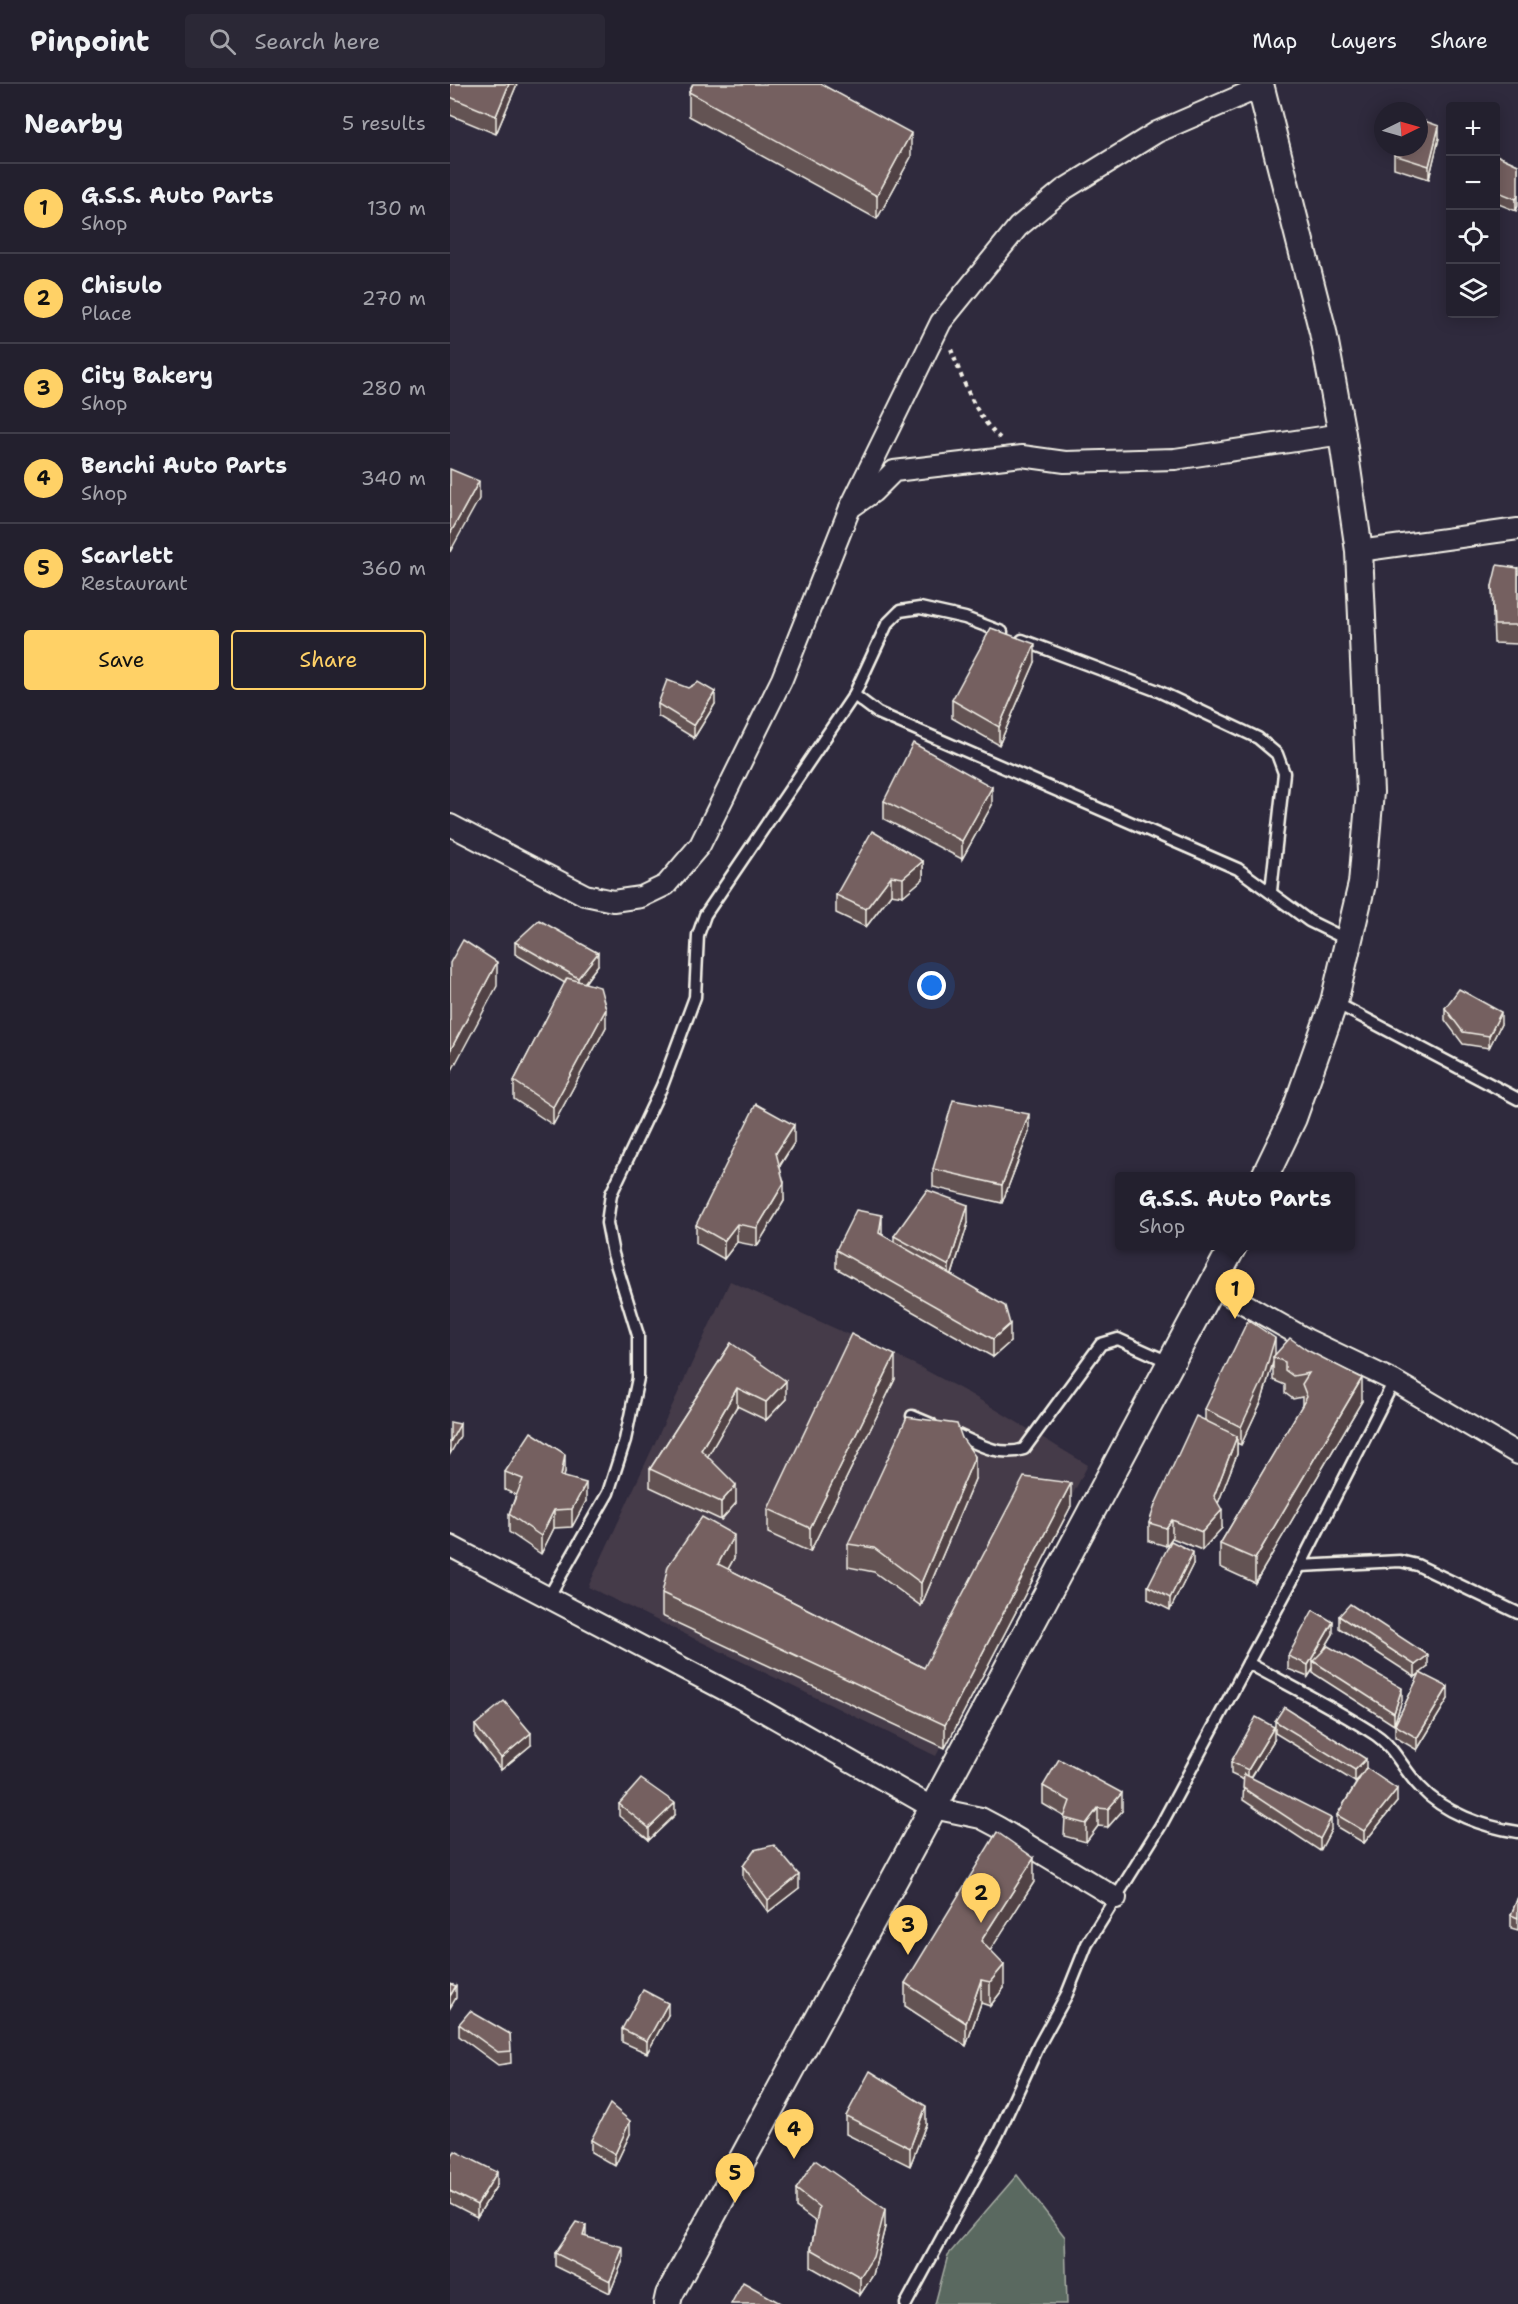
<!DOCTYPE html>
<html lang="en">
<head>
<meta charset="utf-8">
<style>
	:root { --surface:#23202e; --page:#2b2836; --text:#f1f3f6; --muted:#a3a3aa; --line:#403e4a; --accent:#ffd166 }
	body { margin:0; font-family:"Shantell Sans",sans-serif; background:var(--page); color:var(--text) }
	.controls { position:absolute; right:18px; top:18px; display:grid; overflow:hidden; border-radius:6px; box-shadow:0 3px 15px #0003 }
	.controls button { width:54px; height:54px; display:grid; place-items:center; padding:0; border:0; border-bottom:2px solid var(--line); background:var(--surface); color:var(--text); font:30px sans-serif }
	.compass { position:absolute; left:924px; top:18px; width:54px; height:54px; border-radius:50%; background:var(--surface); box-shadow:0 3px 15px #0003; rotate:85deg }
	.you { position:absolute; left:482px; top:902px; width:21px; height:21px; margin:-15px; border:4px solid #fff; border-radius:50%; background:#1a73e8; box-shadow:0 0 0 9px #1a73e833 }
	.badge { display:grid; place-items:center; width:39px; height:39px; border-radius:50%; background:var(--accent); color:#111; font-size:20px; font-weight:700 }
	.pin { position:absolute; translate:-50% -50px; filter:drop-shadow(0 2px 3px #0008) }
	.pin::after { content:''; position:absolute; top:32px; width:21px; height:18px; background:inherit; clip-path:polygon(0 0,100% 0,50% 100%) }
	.popup { position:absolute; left:665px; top:1088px; width:240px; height:78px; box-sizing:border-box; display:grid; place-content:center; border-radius:6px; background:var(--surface); filter:drop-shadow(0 2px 4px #0005); font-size:20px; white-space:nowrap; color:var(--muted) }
	.popup b { font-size:22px; color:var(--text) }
	.popup::after { content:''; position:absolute; left:50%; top:100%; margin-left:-12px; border:12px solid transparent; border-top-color:var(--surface) }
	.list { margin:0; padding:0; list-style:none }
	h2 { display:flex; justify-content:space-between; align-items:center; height:78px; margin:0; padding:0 24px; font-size:26px }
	h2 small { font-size:20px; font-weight:400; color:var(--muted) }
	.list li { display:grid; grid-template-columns:39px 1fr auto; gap:18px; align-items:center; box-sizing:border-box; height:90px; padding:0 24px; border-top:2px solid var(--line) }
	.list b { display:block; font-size:22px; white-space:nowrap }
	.list p { margin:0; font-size:20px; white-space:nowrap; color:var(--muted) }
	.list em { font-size:20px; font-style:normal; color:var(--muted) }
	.actions { display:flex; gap:12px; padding:18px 24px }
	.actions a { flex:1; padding:14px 0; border:2px solid var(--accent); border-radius:6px; text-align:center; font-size:21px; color:var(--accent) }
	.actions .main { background:var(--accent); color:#111 }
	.icon { flex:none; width:33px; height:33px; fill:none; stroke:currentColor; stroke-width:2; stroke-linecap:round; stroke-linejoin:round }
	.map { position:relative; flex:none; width:1068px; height:2220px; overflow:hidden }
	header { display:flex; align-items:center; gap:36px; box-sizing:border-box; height:84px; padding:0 30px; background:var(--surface); border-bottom:2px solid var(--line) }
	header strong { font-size:28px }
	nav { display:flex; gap:33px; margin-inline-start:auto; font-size:21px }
	.search { width:420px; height:54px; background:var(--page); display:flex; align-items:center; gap:15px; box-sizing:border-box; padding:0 21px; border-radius:6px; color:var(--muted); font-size:22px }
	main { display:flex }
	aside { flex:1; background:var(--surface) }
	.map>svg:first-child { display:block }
	.built { fill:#443a48 }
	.green { fill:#5a6960; stroke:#a7ada4; stroke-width:1.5 }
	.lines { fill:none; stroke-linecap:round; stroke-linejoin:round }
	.service-casing { stroke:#f4f1e8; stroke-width:15 }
	.minor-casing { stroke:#f4f1e8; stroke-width:24 }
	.tertiary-casing { stroke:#f4f1e8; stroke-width:30 }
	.path { stroke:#f4f1e8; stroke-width:4; stroke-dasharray:4.5 4.5; stroke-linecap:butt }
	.service { stroke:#2f2a3d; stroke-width:10 }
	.minor { stroke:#2f2a3d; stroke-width:20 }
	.tertiary { stroke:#2f2a3d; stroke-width:26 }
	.wall { fill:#645353; stroke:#f4f1e8; stroke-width:1.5 }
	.shaded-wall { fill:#514344; stroke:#f4f1e8; stroke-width:1.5 }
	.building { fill:#746061; stroke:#f4f1e8; stroke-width:1.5 }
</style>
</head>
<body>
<header>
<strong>Pinpoint</strong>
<div class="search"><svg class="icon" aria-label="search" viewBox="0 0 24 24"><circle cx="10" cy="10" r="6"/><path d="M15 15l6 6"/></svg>Search here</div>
<nav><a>Map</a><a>Layers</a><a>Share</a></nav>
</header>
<main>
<aside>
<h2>Nearby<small>5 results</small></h2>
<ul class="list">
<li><span class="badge">1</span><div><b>G.S.S. Auto Parts</b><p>Shop</p></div><em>130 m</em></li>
<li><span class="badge">2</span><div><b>Chisulo</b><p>Place</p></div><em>270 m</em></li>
<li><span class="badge">3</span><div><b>City Bakery</b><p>Shop</p></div><em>280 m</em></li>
<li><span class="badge">4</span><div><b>Benchi Auto Parts</b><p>Shop</p></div><em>340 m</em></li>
<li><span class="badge">5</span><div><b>Scarlett</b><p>Restaurant</p></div><em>360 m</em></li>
</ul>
<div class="actions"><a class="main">Save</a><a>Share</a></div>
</aside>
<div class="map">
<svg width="1068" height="2220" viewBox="0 0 1068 2220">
	<rect width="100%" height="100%" fill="#2f2a3d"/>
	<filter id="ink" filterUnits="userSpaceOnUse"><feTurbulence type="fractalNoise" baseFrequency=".0167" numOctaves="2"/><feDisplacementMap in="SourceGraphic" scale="12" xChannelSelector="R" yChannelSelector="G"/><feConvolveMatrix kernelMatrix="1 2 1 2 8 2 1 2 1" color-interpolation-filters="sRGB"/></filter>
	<g filter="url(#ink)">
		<polygon class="built" points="280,1197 464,1280 520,1310 638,1381 486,1672 138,1503"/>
		<polygon class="green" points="567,2091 615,2153 617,2220 485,2220 498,2171"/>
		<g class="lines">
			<defs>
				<g id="service">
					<polyline points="572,556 708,607 808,654 827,670 834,689 821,807"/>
					<polyline points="404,611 428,629 788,785 859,837 898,856"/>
					<polyline points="884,918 1068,1015"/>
					<polyline points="462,1332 481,1340"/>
					<path d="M501 1348C525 1358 548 1374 574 1365L651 1260 668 1255 721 1279"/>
					<polyline points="850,1482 950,1477 967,1481 1068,1529"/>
					<polyline points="98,1514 158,1409 175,1356 188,1294 188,1251 163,1170 157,1139 161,1110 212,1002 245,913 248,851 255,831 404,611 437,540 450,527 470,524 515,534 552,548"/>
					<path d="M798 1579C840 1602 885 1624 926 1651 944 1663 954 1687 970 1703 994 1729 1034 1743 1068 1748"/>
					<polyline points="456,2220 548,2050 589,1961 617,1910 637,1860 711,1741 850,1482 944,1297"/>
				</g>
				<g id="minor">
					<polyline points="400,424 423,408 444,387 572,372 615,378 725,375 892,350"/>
					<polyline points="909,467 1068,445"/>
					<polyline points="0,741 135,811 163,817 191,813 216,801 250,761 332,595 400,424 491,238 568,143 613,106 707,48 811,3"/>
					<polyline points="763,1202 856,1255 944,1297 1068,1370"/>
					<polyline points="0,1462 288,1613 483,1724 531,1734 548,1743 666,1814"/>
				</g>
				<g id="tertiary">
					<polyline points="810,0 873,248 892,350 909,467 920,708 912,800 884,918 843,1034 815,1092"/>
					<polyline points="217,2220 219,2211 483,1724 783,1162"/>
				</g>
			</defs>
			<use href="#service" class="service-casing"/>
			<use href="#minor" class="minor-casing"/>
			<use href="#tertiary" class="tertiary-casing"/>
			<path class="path" d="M501 265C513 296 524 331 550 354"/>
			<use href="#service" class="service"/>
			<use href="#minor" class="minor"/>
			<use href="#tertiary" class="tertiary"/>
		</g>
		<g class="wall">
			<polygon points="0,0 67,0 46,50 0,31"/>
			<polygon points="239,8 461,73 427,135 239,32"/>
			<polygon points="989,54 979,95 944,84 944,71"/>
			<polygon points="1046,71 1068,81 1066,127 1046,119"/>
			<polygon points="1068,484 1068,560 1044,559 1042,502"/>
			<polygon points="585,578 549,661 502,634 502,616"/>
			<polygon points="208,620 265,620 244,654 208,632"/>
			<polygon points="434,717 542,721 512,775 434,735"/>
			<polygon points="473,777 473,795 453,812 441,810 416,843 386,829 386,811"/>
			<polygon points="65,858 148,881 135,899 156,943 103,1041 64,1015 64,997 115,899 65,870"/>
			<polygon points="995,924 1051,940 1039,964 1013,960 995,936"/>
			<polygon points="579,1048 552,1119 483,1103 483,1085"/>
			<polygon points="344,1059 330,1082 334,1117 307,1162 287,1158 274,1175 246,1159 246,1141"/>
			<polygon points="518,1139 502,1191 560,1258 543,1273 386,1184 386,1166 432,1150 444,1158 444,1152"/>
			<polygon points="281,1259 336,1315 316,1336 287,1322 257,1373 286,1419 271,1436 200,1403 200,1385"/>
			<polygon points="825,1271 912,1317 805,1499 770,1483 770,1460 852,1322 852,1313 843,1315 835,1309 835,1301 823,1296 823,1278 812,1316 791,1361 787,1359 787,1370 768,1419 772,1444 752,1466 722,1454 716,1462 699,1457 699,1439 755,1336 755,1325"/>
			<polygon points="445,1295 360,1468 318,1449 318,1425"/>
			<polygon points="55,1388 115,1388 114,1393 136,1417 122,1443 104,1444 91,1470 59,1448 59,1430 66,1411 55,1406"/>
			<polygon points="525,1395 471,1522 424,1488 398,1483 398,1460"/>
			<polygon points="621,1422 495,1664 212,1532 212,1509 284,1474 278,1485 474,1584"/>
			<polygon points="743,1480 720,1526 698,1515 698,1502"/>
			<polygon points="889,1532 978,1583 970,1589 998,1615 967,1666 945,1653 945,1641 970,1589 965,1593 889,1544"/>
			<polygon points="883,1550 873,1567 952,1616 944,1641 863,1589 863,1585 858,1593 838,1585 838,1572"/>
			<polygon points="825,1637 916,1684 947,1718 914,1759 887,1743 887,1731 910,1693 905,1698 825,1649"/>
			<polygon points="25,1641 81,1661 51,1686 25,1653"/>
			<polygon points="824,1656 801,1694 881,1746 870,1767 793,1716 794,1696 781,1690 781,1678"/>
			<polygon points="593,1702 672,1727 658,1743 648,1742 636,1758 614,1752 615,1733 593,1720"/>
			<polygon points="169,1720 225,1731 199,1756 169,1732"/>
			<polygon points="293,1782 349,1804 318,1828 293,1794"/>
			<polygon points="584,1798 540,1866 554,1904 540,1922 531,1919 516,1962 455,1922 455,1899"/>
			<polygon points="1068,1813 1068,1846 1061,1844 1061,1831"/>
			<polygon points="218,1931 197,1969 172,1958 172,1945"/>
			<polygon points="9,1940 60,1950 61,1979 48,1981 9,1952"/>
			<polygon points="396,2032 476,2040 460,2082 396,2050"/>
			<polygon points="180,2050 165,2082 141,2068 141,2056"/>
			<polygon points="0,2074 47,2101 27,2133 0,2119"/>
			<polygon points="346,2105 435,2143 423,2191 410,2211 361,2183 361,2165 366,2138 346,2123"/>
			<polygon points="105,2169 173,2176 160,2209 105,2182"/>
		</g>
		<g class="shaded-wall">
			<polygon points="59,0 67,0 46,50 46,32"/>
			<polygon points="989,42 989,54 979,95 979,82"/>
			<polygon points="461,49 461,73 427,135 427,112"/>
			<polygon points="1068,110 1068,122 1066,127 1066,115"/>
			<polygon points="29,397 29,415 0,468 0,450"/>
			<polygon points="585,560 585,578 549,661 549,643"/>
			<polygon points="265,608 265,620 244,654 244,642"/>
			<polygon points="542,703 542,721 512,775 512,757"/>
			<polygon points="473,777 473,795 453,812 453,794"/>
			<polygon points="441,792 441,810 416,843 416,825"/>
			<polygon points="148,869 148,881 128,907 128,894"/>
			<polygon points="47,878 47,902 0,990 0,967"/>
			<polygon points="156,925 156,943 103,1041 103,1023"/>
			<polygon points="1051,928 1051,940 1039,964 1039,952"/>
			<polygon points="579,1030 579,1048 552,1119 552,1101"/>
			<polygon points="344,1041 344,1059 326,1087 326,1069"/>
			<polygon points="334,1099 334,1117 307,1162 307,1144"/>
			<polygon points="518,1121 518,1139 499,1200 499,1182"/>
			<polygon points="432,1131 432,1149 429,1167 429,1149"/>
			<polygon points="287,1140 287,1158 274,1175 274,1157"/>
			<polygon points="560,1240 560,1258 543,1273 543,1255"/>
			<polygon points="825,1254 825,1272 823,1273 823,1278 812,1316 791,1361 791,1343"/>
			<polygon points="445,1271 445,1295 360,1468 360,1444"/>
			<polygon points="912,1294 912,1317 805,1499 805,1475"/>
			<polygon points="336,1297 336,1315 316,1336 316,1318"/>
			<polygon points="287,1304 287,1322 251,1384 251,1366"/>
			<polygon points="10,1340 10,1352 0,1370 0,1358"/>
			<polygon points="787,1352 787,1370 764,1430 764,1412"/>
			<polygon points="115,1370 115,1388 111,1410 111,1392"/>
			<polygon points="525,1372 525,1395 471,1522 471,1499"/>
			<polygon points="136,1399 136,1417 122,1443 122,1425"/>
			<polygon points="621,1399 621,1422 495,1664 495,1641"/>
			<polygon points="286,1401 286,1419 271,1436 271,1418"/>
			<polygon points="104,1426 104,1444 91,1470 91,1452"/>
			<polygon points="772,1426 772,1444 752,1466 752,1448"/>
			<polygon points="722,1436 722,1454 716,1462 716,1444"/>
			<polygon points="284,1451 284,1474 268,1503 268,1480"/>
			<polygon points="743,1468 743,1480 720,1526 720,1514"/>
			<polygon points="883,1538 883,1550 866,1579 863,1577 863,1585 858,1593 858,1581"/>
			<polygon points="978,1571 978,1583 965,1593 965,1581"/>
			<polygon points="998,1603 998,1615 967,1666 967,1654"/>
			<polygon points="952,1604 952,1616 944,1641 944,1629"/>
			<polygon points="824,1643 824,1656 798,1698 798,1686"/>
			<polygon points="81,1649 81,1661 51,1686 51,1674"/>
			<polygon points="916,1675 916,1687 905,1698 905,1686"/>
			<polygon points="947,1705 947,1718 914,1759 914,1747"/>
			<polygon points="672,1709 672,1727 658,1743 658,1725"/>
			<polygon points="225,1719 225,1731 199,1756 199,1744"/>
			<polygon points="648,1724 648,1742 636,1758 636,1740"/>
			<polygon points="881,1734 881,1746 870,1767 870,1755"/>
			<polygon points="584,1774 584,1798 531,1881 531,1857"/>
			<polygon points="349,1791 349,1804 318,1828 318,1816"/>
			<polygon points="554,1881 554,1904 540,1922 540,1898"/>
			<polygon points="531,1896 531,1919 516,1962 516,1939"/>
			<polygon points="6,1902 6,1914 0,1924 0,1912"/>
			<polygon points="218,1919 218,1931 197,1969 197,1957"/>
			<polygon points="476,2022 476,2040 460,2082 460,2064"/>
			<polygon points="180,2037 180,2050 165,2082 165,2070"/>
			<polygon points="47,2088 47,2101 27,2133 27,2121"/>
			<polygon points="435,2125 435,2143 423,2191 410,2211 410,2193"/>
			<polygon points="136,2141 136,2153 133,2152"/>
			<polygon points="173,2163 173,2176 160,2209 160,2197"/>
		</g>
		<g class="building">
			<polygon points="0,0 59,0 46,32 0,13"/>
			<polygon points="243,0 371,0 461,49 427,112 239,8"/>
			<polygon points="969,35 989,42 979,82 944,71 946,63 969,63"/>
			<polygon points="1046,71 1068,81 1068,110 1066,115 1046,107"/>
			<polygon points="0,385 29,397 0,450"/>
			<polygon points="1047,481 1068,484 1068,541 1044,541 1042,502"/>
			<polygon points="541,544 585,560 549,643 502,616"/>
			<polygon points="217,596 238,604 248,598 265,608 244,642 208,620"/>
			<polygon points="463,659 542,703 512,757 434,717"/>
			<polygon points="422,747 473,777 453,794 441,792 416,825 386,811"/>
			<polygon points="89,836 148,869 128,894 65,858"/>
			<polygon points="13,856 47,878 0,967 0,879"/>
			<polygon points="117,894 150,903 156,925 103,1023 64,997"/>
			<polygon points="1009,905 1051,928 1039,952 1013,948 995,924"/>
			<polygon points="503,1016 579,1030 552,1101 483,1085"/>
			<polygon points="306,1020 344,1041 326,1069 334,1099 307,1144 287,1140 274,1157 246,1141"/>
			<polygon points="477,1106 518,1121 499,1182 444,1152"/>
			<polygon points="406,1126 432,1131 429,1149 555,1222 560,1240 543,1255 386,1166"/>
			<polygon points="798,1236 825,1254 812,1298 791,1343 755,1325"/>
			<polygon points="401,1250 445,1271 360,1444 318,1425"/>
			<polygon points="840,1254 857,1266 912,1294 805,1475 770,1460 857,1313 852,1300 859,1289 843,1292 835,1286 835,1278 823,1273"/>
			<polygon points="281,1259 336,1297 316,1318 287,1304 251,1366 286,1401 271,1418 200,1385"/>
			<polygon points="746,1332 787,1352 764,1412 772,1426 752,1448 722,1436 716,1444 699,1439 705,1421"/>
			<polygon points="457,1333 507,1340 512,1354 525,1372 471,1499 424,1464 398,1460"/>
			<polygon points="0,1338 10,1340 0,1358"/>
			<polygon points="81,1348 115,1370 111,1392 136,1399 122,1425 104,1426 91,1452 59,1430 73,1395 55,1388"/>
			<polygon points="574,1393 621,1399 495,1641 212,1509 218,1482 252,1433 284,1451 268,1480 474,1584"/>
			<polygon points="721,1457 743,1468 720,1514 698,1502"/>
			<polygon points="900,1520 978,1571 965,1581 889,1532"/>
			<polygon points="863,1526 883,1538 858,1581 838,1572"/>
			<polygon points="878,1562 952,1604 944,1629 863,1577"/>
			<polygon points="970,1589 998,1603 967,1654 945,1641"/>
			<polygon points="54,1617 81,1649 51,1674 25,1641"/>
			<polygon points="834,1623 916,1675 905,1686 825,1637"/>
			<polygon points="806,1633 824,1643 798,1686 781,1678"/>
			<polygon points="609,1675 672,1709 658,1725 648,1724 636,1740 614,1734 620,1717 593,1702"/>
			<polygon points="916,1684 947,1705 914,1747 887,1731"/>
			<polygon points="794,1690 881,1734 870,1755 793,1704"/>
			<polygon points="191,1695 225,1719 199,1744 169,1720"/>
			<polygon points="547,1748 584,1774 531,1857 554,1881 540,1898 531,1896 516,1939 455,1899"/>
			<polygon points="324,1761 349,1791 318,1816 293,1782 304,1766"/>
			<polygon points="1068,1813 1068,1834 1061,1831"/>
			<polygon points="0,1900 6,1902 0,1912"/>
			<polygon points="193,1906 218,1919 197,1957 172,1945"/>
			<polygon points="20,1927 60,1950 61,1967 48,1968 9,1940"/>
			<polygon points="420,1987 476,2022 460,2064 396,2032"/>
			<polygon points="160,2020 180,2037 165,2070 141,2056"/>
			<polygon points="5,2067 47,2088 27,2121 0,2107 0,2074"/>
			<polygon points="365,2076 435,2125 423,2173 410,2193 361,2165 369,2123 346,2105"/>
			<polygon points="126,2138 136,2141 133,2152 173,2163 160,2197 105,2169"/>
			<polygon points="293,2198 332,2220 281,2220"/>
		</g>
	</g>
</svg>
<div class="controls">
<button>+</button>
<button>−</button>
<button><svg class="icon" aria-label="locate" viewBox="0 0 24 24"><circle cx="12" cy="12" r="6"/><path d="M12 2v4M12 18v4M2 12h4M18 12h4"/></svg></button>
<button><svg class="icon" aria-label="layers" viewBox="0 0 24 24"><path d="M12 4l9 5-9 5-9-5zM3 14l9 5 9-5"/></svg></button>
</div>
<svg class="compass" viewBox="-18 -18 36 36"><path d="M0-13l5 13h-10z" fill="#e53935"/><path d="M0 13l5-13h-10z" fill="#a3a3aa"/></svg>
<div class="you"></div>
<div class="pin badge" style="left:785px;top:1235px">1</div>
<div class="popup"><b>G.S.S. Auto Parts</b>Shop</div>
<div class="pin badge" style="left:531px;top:1839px">2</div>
<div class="pin badge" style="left:458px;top:1871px">3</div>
<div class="pin badge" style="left:344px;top:2075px">4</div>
<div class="pin badge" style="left:285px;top:2119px">5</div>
</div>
</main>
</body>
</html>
